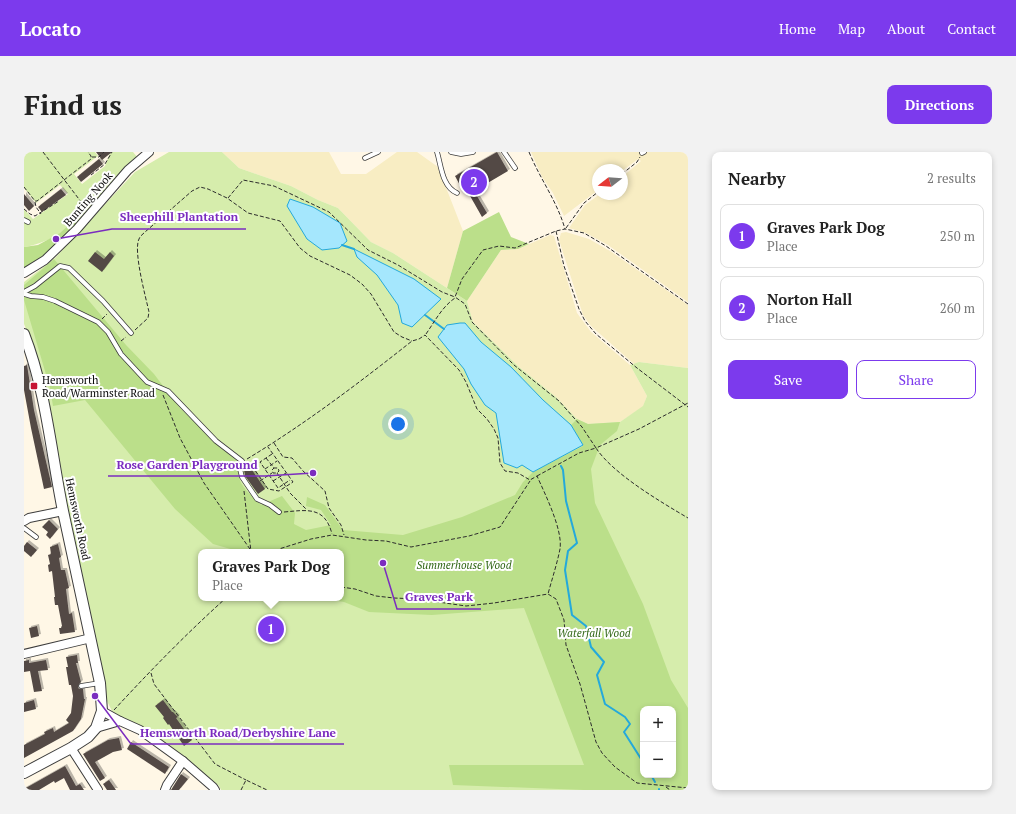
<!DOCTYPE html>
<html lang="en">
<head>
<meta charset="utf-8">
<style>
	:root { --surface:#fff; --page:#f2f2f2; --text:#222; --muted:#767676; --line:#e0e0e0; --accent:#7c3aed }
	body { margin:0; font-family:"PT Serif",serif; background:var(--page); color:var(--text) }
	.controls { position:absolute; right:12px; bottom:12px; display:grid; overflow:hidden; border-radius:8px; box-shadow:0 2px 6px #0003 }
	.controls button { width:36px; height:36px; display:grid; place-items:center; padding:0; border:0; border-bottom:1px solid var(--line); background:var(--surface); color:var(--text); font:20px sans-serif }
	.compass { position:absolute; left:568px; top:12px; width:36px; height:36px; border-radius:50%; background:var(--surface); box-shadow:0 2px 6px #0003; rotate:253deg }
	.you { position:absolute; left:374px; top:272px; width:14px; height:14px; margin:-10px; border:3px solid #fff; border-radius:50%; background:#1a73e8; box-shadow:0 0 0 6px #1a73e833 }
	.badge { display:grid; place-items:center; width:26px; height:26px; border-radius:50%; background:var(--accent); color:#fff; font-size:13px; font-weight:700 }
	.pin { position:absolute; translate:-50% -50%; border:2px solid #fff; box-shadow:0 1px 4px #0006 }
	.popup { position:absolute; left:174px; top:397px; width:146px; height:52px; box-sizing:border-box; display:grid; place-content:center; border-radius:8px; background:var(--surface); filter:drop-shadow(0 1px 3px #0005); font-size:13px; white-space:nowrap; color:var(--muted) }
	.popup b { font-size:15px; color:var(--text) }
	.popup::after { content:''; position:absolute; left:50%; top:100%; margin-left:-8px; border:8px solid transparent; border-top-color:var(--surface) }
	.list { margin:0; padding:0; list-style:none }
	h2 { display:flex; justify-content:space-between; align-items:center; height:52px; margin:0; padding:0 16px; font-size:17px }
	h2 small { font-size:13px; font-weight:400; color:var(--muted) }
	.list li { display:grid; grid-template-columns:26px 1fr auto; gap:12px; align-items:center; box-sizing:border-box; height:64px; margin:0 8px 8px; padding:0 8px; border:1px solid var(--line); border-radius:8px }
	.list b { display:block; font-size:15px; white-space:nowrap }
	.list p { margin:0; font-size:13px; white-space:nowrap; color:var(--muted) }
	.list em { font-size:13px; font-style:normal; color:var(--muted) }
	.actions { display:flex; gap:8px; padding:12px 16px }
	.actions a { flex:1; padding:9px 0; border:1px solid var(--accent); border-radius:8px; text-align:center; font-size:14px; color:var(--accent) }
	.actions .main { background:var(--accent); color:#fff }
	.map { position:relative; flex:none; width:664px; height:638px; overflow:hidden; border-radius:8px }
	header { display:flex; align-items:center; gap:24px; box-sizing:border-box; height:56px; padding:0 20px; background:var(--accent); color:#fff }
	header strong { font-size:19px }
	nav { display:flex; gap:22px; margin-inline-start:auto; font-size:14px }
	.intro { display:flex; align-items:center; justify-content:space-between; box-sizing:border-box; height:96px; padding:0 24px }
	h1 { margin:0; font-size:28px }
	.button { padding:10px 18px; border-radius:8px; background:var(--accent); color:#fff; font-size:14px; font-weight:700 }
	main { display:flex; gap:24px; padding:0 24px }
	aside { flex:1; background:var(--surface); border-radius:8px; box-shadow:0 2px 6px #0003 }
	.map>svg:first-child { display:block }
	.farmland { fill:#f8edc3 }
	.green { fill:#d6edac; fill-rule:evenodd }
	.forest { fill:#bbdf8a; fill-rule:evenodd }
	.water { fill:#a5e7fd; stroke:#24a9db }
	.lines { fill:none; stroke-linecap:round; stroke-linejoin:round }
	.stream { stroke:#24a9db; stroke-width:2 }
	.building { fill:#534945; filter:url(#shadow) }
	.service-casing { stroke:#3d3d3d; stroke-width:5.5 }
	.minor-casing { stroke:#3d3d3d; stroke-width:10 }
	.tertiary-casing { stroke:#3d3d3d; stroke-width:12 }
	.path { stroke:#2c2c2c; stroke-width:1; stroke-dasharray:4 2; stroke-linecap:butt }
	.service { stroke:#fff; stroke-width:4 }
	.minor { stroke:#fff; stroke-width:8 }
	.tertiary { stroke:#fff; stroke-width:10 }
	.poi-dot { fill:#c61534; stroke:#fff; stroke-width:1.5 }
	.labels { text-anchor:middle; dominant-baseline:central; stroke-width:4; stroke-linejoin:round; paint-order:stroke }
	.street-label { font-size:11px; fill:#0a0a0a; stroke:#fff }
	.poi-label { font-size:11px; fill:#0a0a0a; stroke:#fff; text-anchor:start }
	.park-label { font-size:11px; font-style:italic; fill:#306615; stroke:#fff }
	.leader { fill:none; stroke:#7b2cbf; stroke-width:1.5 }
	.callout-dot { fill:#7b2cbf; stroke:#fff; stroke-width:1.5 }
	.callout-label { font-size:12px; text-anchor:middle; font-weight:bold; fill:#7b2cbf; stroke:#fff; stroke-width:4; stroke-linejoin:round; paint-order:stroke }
</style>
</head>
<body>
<header>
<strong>Locato</strong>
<nav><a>Home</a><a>Map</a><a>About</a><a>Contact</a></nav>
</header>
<div class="intro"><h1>Find us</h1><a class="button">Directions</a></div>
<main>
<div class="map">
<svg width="664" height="638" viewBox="0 0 664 638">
	<defs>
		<filter id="shadow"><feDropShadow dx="2" dy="-2" stdDeviation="0" flood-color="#0004"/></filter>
	</defs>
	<rect width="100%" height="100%" fill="#fff7e6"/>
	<g class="farmland">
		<polygon points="198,0 305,0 317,22 342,22 373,0 393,0 414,15 439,79 423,136 369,101 347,90 314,56 294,48 267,34 215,16"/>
		<polygon points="507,0 664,0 664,150 584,93 562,81 545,76 561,53 576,42 598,42 598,25 617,9 614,7 598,19 574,18 574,38 540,64 529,41 518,25"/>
		<polygon points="542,80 565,87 586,99 664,153 664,216 615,210 610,212 567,174 559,163 535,88 537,81"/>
		<polygon points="526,83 530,84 553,161 567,180 606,213 623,244 619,255 596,270 564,272 553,267 532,245 494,214 449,170 443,149 477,98 494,97"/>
	</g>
	<g class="green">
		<path d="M0 0H71L74 4 50 22 58 32 81 14 86 1 85 0H109L114 6 59 66 51 57C50 62 49 69 46 73 37 84 14 93 0 95V57L9 67 44 42 36 33 12 51 0 36Z"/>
		<path d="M145 0H198L215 16 267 34 294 48 314 56 347 90 369 101 443 149 449 170 495 215 532 245 553 267 564 272 596 270 619 254 623 244 606 213 615 210 664 216V638H197L195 634 168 612 88 559 83 549 11 198 0 172V130L31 106 111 20ZM177 400H317V446H177ZM619 557H649V623H619Z"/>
	</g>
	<g class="forest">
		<polygon points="51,57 59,66 21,106 0,119 0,95 14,93 36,81 46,72"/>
		<polygon points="475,60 487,85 505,92 494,97 477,98 443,149 423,136 439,79"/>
		<path d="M30 107 102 193 130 222 155 255 191 290 215 311C211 333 224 339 237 353L258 344 271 361 270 372 282 378 307 373 297 358 282 354 283 345 301 353 319 378 379 383 438 365 491 343 499 330 509 320 559 294 547 273 553 267 564 272 596 270 593 279 576 293 567 317 571 351 619 452 647 528 664 556V638H560L429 633 425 613H560L500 456 408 463 345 460 320 450 296 446H317V400H217L189 392 151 357 61 248 29 254 26 236 0 148V133ZM619 557H649V623H619Z"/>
	</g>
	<g class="water">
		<polygon points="266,47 289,55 316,71 323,89 315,96 298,98 283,87 263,54"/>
		<polygon points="330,97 390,127 417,147 388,175 378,171 374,153 353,123 333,105"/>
		<polygon points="436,171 441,171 457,190 487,215 519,248 547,273 559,293 509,320 498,313 493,316 480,311 472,261 461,253 447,232 440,217 414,185 423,173"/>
	</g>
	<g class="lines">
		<g class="stream">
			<polyline points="318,93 330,97"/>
			<polyline points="401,163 420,177"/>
			<polyline points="537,314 539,318 542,349 553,391 544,399 541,418 548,463 562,474 567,495 580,510 573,523 581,552 601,565 606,572 600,580 619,610"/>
			<polyline points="627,623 631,630"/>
			<polyline points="635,637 635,638"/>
		</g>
	</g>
	<g class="building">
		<polygon points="72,0 88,0 78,8"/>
		<polygon points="473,0 484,19 450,39 463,61 458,65 441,35 438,37 431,24"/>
		<polygon points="75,7 79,12 57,30 53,25"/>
		<polygon points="37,37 42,43 18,60 14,55"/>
		<polygon points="0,42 10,54 5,59 0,53"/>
		<polygon points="71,100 80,107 86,100 90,104 78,120 64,109"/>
		<polygon points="3,213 10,258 28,335 20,337 7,276 0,238 0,214"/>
		<polygon points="224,312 241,337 234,342 221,324 220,318"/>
		<polygon points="25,368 34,377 26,387 22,383 24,380 18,375"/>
		<polygon points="3,390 13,398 7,405 0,399 0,394"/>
		<polygon points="34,392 37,405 35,406 37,418 41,418 45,436 42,437 45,462 48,461 51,480 36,482 35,476 37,476 38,474 34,453 31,453 30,445 31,445 28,419 25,420 24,413 26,412 24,403 27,402 26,395"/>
		<polygon points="13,474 15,484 7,486 5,476"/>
		<polygon points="53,503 54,511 52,511 57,530 55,532 54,535 55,537 59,537 60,547 61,547 57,567 49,579 0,606 0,593 21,582 20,580 29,576 30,580 45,571 42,568 47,561 49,544 47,533 45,533 42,515 44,515 42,505"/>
		<polygon points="5,508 5,511 22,508 24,518 14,519 18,539 10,540 6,519 0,520 0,509"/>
		<polygon points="10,548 12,557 0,560 0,551"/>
		<polygon points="139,548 148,560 149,560 154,565 152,566 168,588 160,594 145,572 144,573 139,566 140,565 131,554"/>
		<polygon points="95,586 98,598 89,600 71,610 81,626 76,629 59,602 84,588"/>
		<polygon points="107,590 145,615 141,622 103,597"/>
		<polygon points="41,614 52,634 56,632 60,638 46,638 40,626 31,631 30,629 15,638 0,638 0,637"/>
		<polygon points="157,622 164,627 155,638 147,638"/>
		<polygon points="85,628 92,638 83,638 79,632"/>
	</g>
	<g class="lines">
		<defs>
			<g id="service">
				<path d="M413 0C417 13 418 35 433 41"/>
				<polyline points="427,0 437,2 449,0"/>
				<polyline points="480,0 491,16"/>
				<polyline points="618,1 620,0"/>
				<polyline points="341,6 354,0"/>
				<polyline points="0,68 4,70"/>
				<polyline points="0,140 11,134 36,114 45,116 79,149 107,181"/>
				<polyline points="0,142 7,144 19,145 31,149 74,170 84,180 97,202 123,230 144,239 192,289 218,309 219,313 216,317 218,325 233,347 246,353 255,360"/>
				<polyline points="0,376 12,385"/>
				<polyline points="57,534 76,531"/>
			</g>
			<g id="minor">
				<polyline points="0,121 21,108 53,77 104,18 125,0"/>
				<polyline points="0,369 5,366 39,359"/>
				<polyline points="0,502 67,486"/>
				<polyline points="78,559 96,569"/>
				<polyline points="72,576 96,569 116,578 159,609 189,635 191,638"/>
				<polyline points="47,596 74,638"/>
				<polyline points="141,638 143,633 159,609"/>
			</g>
			<path id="tertiary" d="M0 182C22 238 27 300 39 359 51 417 64 474 76 531L78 559 72 576 64 585 47 596 0 621"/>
		</defs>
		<use href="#service" class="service-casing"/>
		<use href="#minor" class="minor-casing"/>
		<use href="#tertiary" class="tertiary-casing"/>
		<g class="path">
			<polyline points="19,0 61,55"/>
			<path d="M505 0C516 27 533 49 541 77"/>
			<polyline points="68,5 75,5 80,0"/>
			<polyline points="598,22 613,10 616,5"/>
			<polyline points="67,23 81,12 88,0"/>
			<polyline points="0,35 11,49 13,49 67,7 67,4 64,0"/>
			<polyline points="204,46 219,28 250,34 305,60 344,98 374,113 418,140 431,145"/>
			<polyline points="11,50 12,55 17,62"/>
			<polyline points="0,57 6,62 11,64 35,49"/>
			<polyline points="542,76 560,51 574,40"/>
			<polyline points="532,79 540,114 555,157 561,169 572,182 613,216 664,255"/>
			<polyline points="664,152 582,94 560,81 541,77 532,79 491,96 475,94 459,98 438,127 431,145 441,152 448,170 490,213 535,249 558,275 572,296 615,277 664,251"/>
			<polyline points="78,167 83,162"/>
			<path d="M111 178 124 166 125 160C122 146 109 99 115 87 116 84 119 82 121 80L168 39 176 35 184 37 203 46 224 61 256 69 276 96 286 104 326 123 338 132 347 142 370 180 378 185 388 189"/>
			<path d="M402 182C411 169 418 155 431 146"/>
			<polyline points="97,189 102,185"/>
			<polyline points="139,243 156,286 180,331 228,400"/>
			<polyline points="250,291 259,305 268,306 279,319 301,339 305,356 317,373 320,383"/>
			<polyline points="248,302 236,310 254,336 266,328"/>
			<polyline points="242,306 250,316 254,316 255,319 253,321 249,321 248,318 250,316"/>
			<path d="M223 307C281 272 335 231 388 189L395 187 401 183 435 218 442 230 453 257 463 267 470 277 474 286 476 311 481 319 494 321 506 328 513 324C521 342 539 378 536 397 533 412 528 427 524 442"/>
			<polyline points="224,312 226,311 244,337 255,339 269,330 244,295"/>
			<polyline points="241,317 253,309"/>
			<polyline points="253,321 266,341 283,358"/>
			<path d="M513 324 555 301 572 296C589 322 637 350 664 366"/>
			<polyline points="236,329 248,321"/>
			<polyline points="249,329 262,321"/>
			<polyline points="220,339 227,400"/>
			<path d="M260 360C283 358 301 354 308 382"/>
			<polyline points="252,400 255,397 287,387 308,383 342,388 362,389 387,395 445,384 476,375 506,329"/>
			<polyline points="317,435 331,437 352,444 370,446 393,447 442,454 470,451 524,442 532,447 540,468 542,493 556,532 572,590 578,601 591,615 613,631 664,636"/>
			<polyline points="127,521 130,532 191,612 222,628"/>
			<path d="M90 558C126 519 163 481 202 446"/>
			<polyline points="642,635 646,638"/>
			<polyline points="217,638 222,628 243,638"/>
		</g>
		<use href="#service" class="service"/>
		<use href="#minor" class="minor"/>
		<use href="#tertiary" class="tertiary"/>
	</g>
	<rect class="poi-dot" x="6" y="230" width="8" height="8" rx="2"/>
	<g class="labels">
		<g class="street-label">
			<text transform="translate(64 47) rotate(-49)">Bunting Nook</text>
			<text transform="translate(54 367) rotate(78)">Hemsworth Road</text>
		</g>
		<g class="poi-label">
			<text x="18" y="228">Hemsworth<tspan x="18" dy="13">Road/Warminster Road</tspan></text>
		</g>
		<g class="park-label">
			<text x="440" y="413">Summerhouse Wood</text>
			<text x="570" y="481">Waterfall Wood</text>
		</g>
	</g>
	<path class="leader" d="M32 87L88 77H222M289 321L241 324H84M359 411L373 457H457M71 544L107 592H320"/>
	<g class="callout-dot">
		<circle cx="32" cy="87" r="4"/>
		<circle cx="289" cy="321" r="4"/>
		<circle cx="359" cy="411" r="4"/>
		<circle cx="71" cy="544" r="4"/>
	</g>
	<g class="callout-label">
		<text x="155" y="69">Sheephill Plantation</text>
		<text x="163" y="317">Rose Garden Playground</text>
		<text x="415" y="449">Graves Park</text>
		<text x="214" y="585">Hemsworth Road/Derbyshire Lane</text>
	</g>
</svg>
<div class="controls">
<button>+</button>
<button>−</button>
</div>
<svg class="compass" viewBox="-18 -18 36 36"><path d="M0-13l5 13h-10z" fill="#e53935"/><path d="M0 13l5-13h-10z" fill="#767676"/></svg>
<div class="you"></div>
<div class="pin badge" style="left:247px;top:477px">1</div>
<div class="popup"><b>Graves Park Dog</b>Place</div>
<div class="pin badge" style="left:450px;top:30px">2</div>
</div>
<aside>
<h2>Nearby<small>2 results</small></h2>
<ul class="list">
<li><span class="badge">1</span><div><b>Graves Park Dog</b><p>Place</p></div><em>250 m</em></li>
<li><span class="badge">2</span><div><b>Norton Hall</b><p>Place</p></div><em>260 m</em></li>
</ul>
<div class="actions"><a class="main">Save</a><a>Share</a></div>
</aside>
</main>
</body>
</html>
